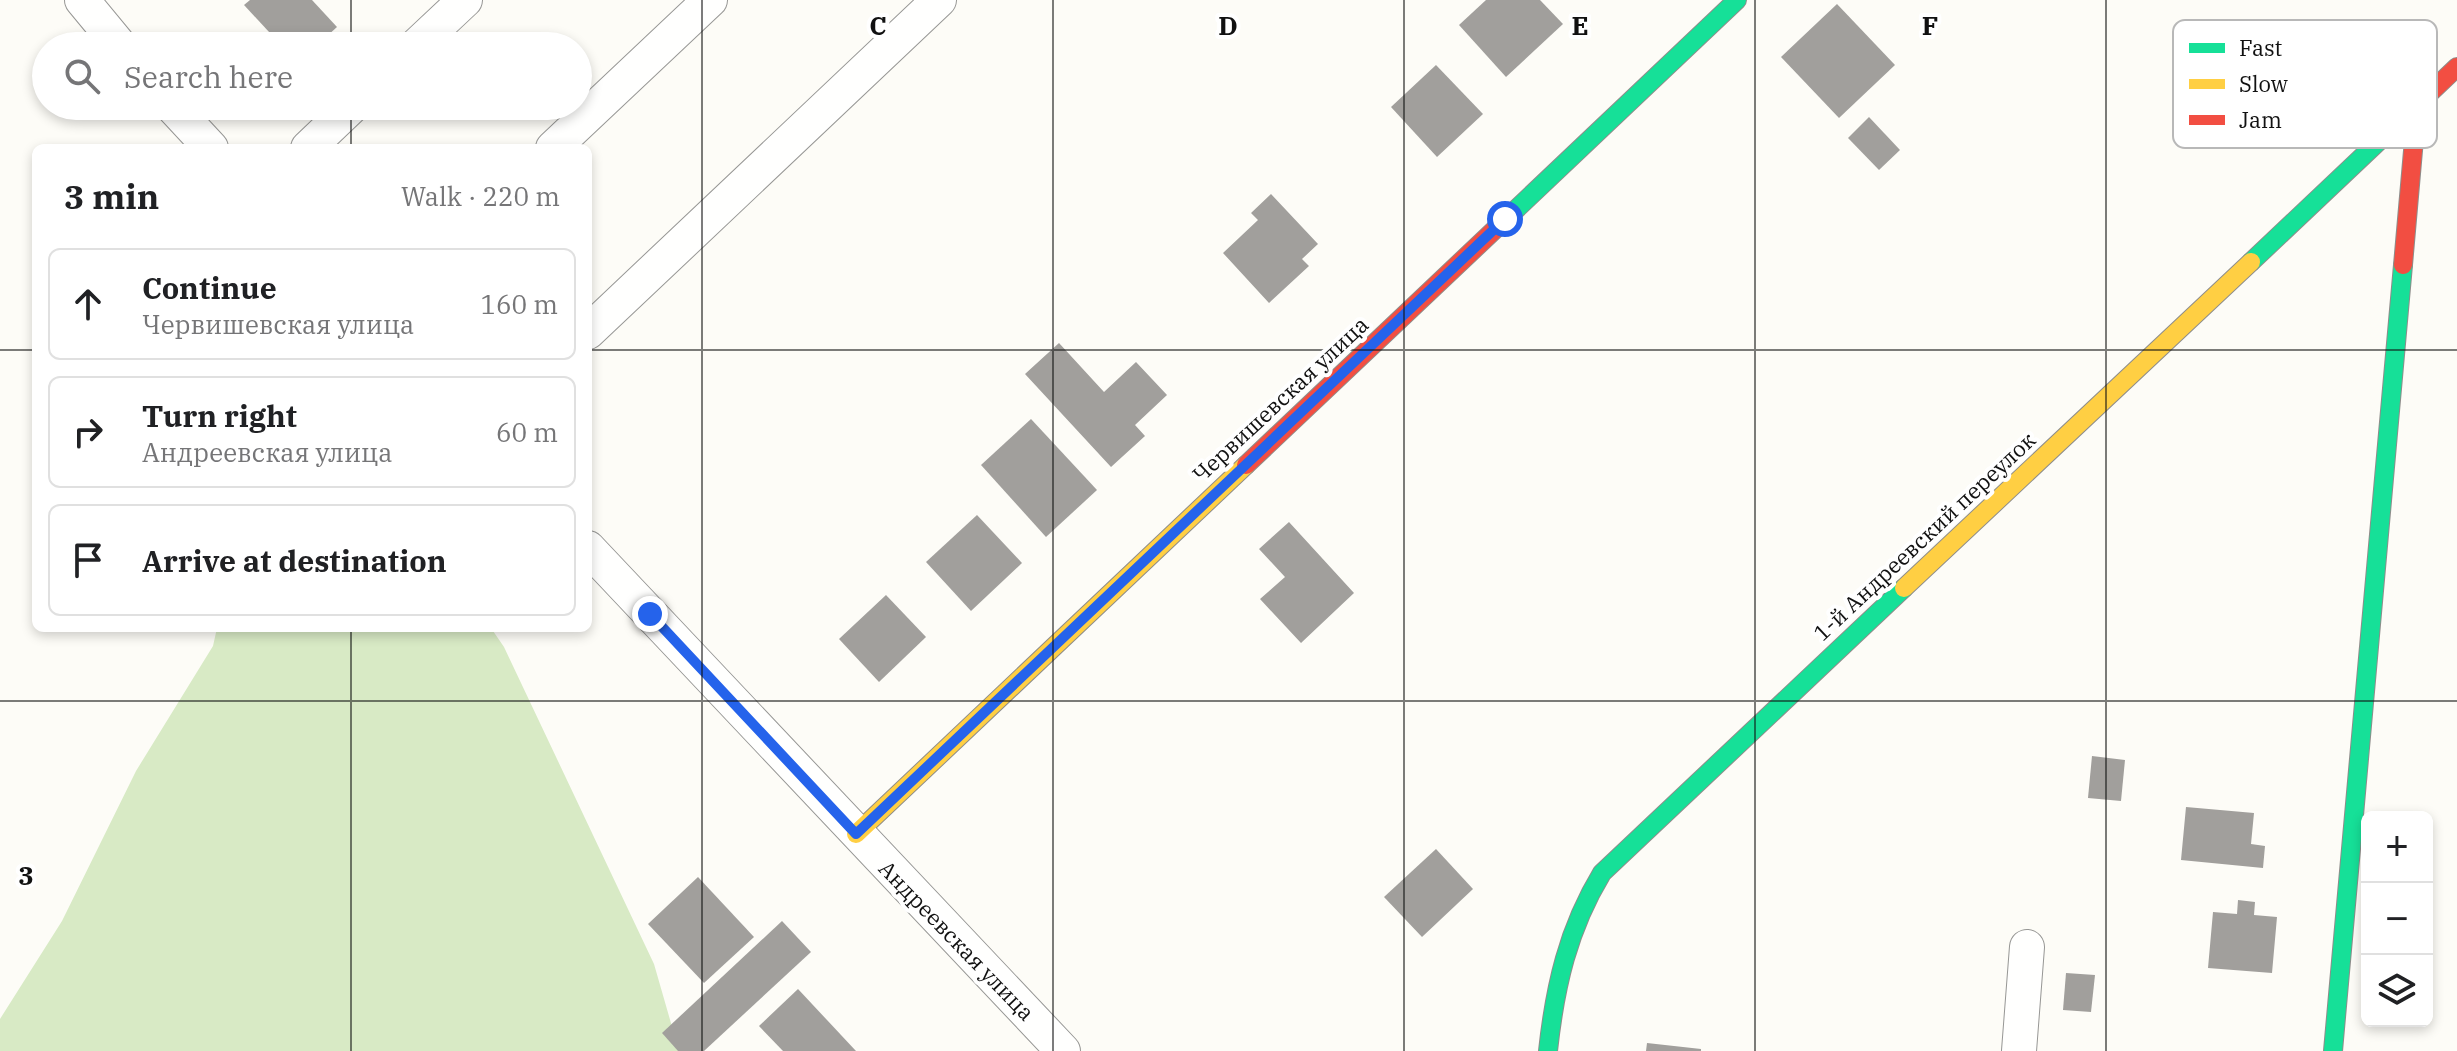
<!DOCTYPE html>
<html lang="en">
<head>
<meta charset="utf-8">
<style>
	:root { --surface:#fff; --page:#f6f6f6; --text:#202124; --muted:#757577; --line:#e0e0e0 }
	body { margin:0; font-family:"IBM Plex Serif",serif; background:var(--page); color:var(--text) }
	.controls { position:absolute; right:24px; bottom:24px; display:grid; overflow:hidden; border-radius:12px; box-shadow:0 4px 12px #0003 }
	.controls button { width:72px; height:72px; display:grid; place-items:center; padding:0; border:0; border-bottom:2px solid var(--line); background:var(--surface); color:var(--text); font:40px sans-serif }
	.stop { position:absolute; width:24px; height:24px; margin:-18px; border:6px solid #2563eb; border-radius:50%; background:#fff }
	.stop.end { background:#2563eb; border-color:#fff; box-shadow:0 2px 8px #0008 }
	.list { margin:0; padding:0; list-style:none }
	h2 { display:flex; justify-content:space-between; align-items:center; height:104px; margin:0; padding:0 32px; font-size:34px }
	h2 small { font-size:26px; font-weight:400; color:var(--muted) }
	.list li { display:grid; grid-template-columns:52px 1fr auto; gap:24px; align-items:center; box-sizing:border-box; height:112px; margin:0 16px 16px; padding:0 16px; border:2px solid var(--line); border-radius:12px }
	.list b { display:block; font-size:30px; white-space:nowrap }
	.list p { margin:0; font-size:26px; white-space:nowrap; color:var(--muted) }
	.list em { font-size:26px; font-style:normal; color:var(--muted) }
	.icon { flex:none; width:44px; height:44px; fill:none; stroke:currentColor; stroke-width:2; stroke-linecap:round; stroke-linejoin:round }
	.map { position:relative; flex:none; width:2457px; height:1051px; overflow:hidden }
	.search { position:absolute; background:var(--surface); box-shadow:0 4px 12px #0003; left:32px; top:32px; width:560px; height:88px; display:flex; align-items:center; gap:20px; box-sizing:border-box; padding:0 28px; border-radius:44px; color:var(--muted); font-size:30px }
	.panel { position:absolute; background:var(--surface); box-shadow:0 4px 12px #0003; left:32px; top:144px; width:560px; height:488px; border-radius:12px }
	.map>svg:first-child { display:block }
	.forest { fill:#d8eac5 }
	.building { fill:#a19f9c }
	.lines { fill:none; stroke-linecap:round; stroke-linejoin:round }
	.street-casing { stroke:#979795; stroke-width:36 }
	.fast-casing { stroke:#8e8d8b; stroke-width:20 }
	.slow-casing { stroke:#8e8d8b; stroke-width:20 }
	.jam-casing { stroke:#8e8d8b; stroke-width:20 }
	.street { stroke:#fffffe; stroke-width:34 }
	.fast { stroke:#16e098; stroke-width:18 }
	.slow { stroke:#ffcf43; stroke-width:18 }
	.jam { stroke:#f24e42; stroke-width:18 }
	.route { stroke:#2563eb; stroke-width:10 }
	.grid { fill:none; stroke:#111; stroke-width:2; stroke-opacity:0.55 }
	.labels { text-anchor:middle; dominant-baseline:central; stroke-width:8; stroke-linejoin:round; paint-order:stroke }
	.street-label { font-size:22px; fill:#111; stroke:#fff }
	.key { fill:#fff; stroke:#b8b8b8; stroke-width:2 }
	.key-label { font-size:22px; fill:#111 }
	.grid-label { font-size:26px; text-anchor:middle; font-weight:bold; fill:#111; stroke:#fff; stroke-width:8; stroke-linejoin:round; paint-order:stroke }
</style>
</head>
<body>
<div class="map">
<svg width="2457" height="1051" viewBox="0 0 2457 1051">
	<rect width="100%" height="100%" fill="#fdfcf7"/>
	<polygon class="forest" points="217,628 491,628 504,647 654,964 679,1051 0,1051 0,1019 62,921 136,771 213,646"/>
	<g class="building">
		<polygon points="250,0 312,0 337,27 316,46 282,46 244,5"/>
		<polygon points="1486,0 1540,0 1563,24 1506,77 1459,25"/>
		<polygon points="1837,4 1895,65 1839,118 1781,57"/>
		<polygon points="1436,65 1483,114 1437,157 1391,107"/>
		<polygon points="1869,117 1900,150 1879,170 1848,138"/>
		<polygon points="1271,194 1318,244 1302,259 1309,266 1269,303 1223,253 1258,220 1251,213"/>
		<polygon points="1059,343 1104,392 1136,362 1167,395 1135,425 1145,436 1111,467 1025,374"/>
		<polygon points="1031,419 1097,490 1046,537 981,465"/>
		<polygon points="977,515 1022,563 971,611 926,562"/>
		<polygon points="1289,522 1354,593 1301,643 1260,599 1285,577 1259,549"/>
		<polygon points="886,595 926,637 879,682 839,639"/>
		<polygon points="2092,756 2125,760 2121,801 2088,798"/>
		<polygon points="2186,807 2254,813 2251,844 2265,846 2263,868 2181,860"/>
		<polygon points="1436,849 1473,889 1422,937 1384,897"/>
		<polygon points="698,877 754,937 704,983 648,924"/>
		<polygon points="2238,900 2255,902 2254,915 2277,917 2272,973 2208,968 2213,912 2237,914"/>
		<polygon points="782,921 811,952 704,1051 678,1051 662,1033"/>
		<polygon points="2066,973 2095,975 2091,1012 2063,1010"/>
		<polygon points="798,989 856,1051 783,1051 759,1026"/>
		<polygon points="1647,1043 1701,1049 1701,1051 1646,1051"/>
	</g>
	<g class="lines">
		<defs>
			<g id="street">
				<polyline points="82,0 120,46"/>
				<polyline points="416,46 465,0"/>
				<polyline points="172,106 211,148"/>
				<polyline points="308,148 352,106"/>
				<polyline points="553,148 710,0"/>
				<polyline points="588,332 939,0"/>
				<polyline points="588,548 1063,1051"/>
				<polyline points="2019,1051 2027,947"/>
			</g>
			<g id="fast">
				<polyline points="1508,217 1737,0"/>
				<polyline points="2251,262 2417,105"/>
				<path d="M1548 1051C1555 986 1568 929 1602 873L1904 588"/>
				<polyline points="2333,1051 2403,265"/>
			</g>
			<g id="slow">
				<polyline points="1904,588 2251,262"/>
				<polyline points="856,834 1246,465"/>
			</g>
			<g id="jam">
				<polyline points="2403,265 2417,105 2457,67"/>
				<polyline points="1246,465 1508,217"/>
			</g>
		</defs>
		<use href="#street" class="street-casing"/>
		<use href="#fast" class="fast-casing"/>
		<use href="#slow" class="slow-casing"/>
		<use href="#jam" class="jam-casing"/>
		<use href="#street" class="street"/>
		<use href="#fast" class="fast"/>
		<use href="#slow" class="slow"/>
		<use href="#jam" class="jam"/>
	</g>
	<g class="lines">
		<polyline class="route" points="650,614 856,834 1505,219"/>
	</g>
	<path class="grid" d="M351 0V46M702 0V1051M1053 0V1051M1404 0V1051M1755 0V1051M2106 0V1051M351 106V148M0 350H36M588 350H2457M351 628V1051M0 701H2457"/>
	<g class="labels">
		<g class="street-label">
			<text transform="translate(1280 399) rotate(-43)">Червишевская улица</text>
			<text transform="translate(1924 536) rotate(-43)">1-й Андреевский переулок</text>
			<text transform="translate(957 940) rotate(46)">Андреевская улица</text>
		</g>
	</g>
	<rect x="2173" y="20" width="264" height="128" rx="12" class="key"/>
	<rect x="2189" y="43" width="36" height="10" fill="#16e098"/>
	<rect x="2189" y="79" width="36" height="10" fill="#ffcf43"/>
	<rect x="2189" y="115" width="36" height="10" fill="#f24e42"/>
	<g class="key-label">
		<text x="2239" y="56">Fast</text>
		<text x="2239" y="92">Slow</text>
		<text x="2239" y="128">Jam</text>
	</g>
	<g class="grid-label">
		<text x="878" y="35">C</text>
		<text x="1228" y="35">D</text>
		<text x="1580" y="35">E</text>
		<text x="1930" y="35">F</text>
		<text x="26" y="885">3</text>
	</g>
</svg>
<div class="controls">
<button>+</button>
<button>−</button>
<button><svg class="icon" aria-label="layers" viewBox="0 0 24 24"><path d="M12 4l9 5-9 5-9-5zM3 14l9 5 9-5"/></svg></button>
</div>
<div class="stop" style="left:1505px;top:219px"></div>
<div class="stop end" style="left:650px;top:614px"></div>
<div class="search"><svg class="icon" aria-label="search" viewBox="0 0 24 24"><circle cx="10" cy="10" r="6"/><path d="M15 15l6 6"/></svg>Search here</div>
<section class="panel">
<h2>3 min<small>Walk · 220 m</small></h2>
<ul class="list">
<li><svg class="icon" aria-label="ahead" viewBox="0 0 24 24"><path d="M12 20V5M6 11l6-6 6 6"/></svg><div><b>Continue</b><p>Червишевская улица</p></div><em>160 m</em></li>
<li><svg class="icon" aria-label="right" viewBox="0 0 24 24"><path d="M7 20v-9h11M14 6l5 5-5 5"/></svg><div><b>Turn right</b><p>Андреевская улица</p></div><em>60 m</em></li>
<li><svg class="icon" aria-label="arrive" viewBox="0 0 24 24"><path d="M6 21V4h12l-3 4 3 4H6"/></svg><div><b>Arrive at destination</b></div></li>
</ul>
</section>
</div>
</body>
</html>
